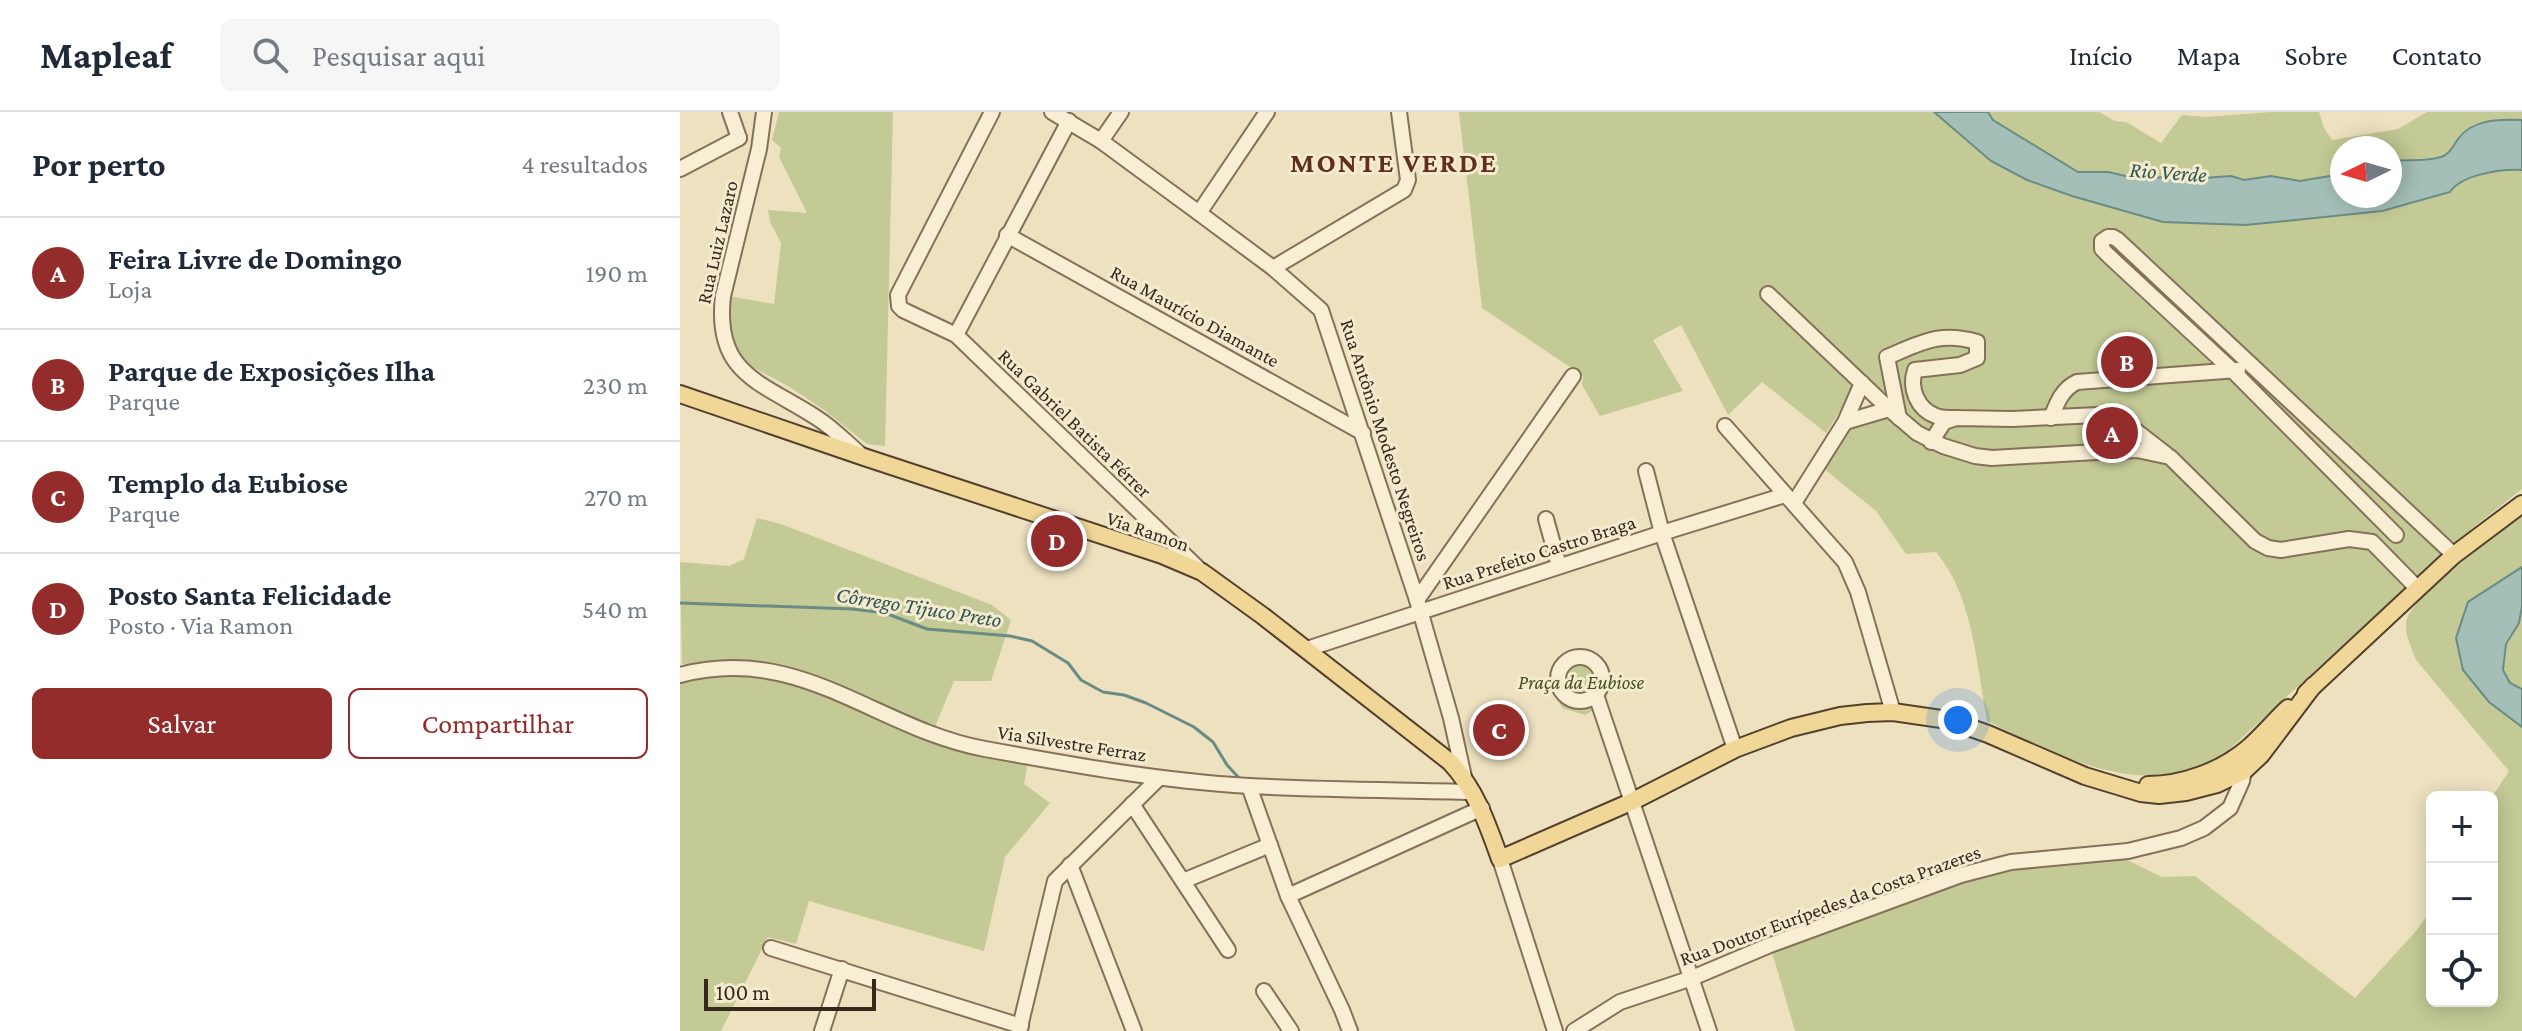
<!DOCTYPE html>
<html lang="pt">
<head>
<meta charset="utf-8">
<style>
	:root { --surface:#fff; --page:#f6f6f7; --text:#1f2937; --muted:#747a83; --line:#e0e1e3; --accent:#932c2a }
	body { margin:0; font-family:"Crimson Pro",serif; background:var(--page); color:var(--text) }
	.controls { position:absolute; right:24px; bottom:24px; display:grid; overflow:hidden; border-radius:12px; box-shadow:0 4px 20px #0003 }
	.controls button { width:72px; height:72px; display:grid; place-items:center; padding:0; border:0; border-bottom:2px solid var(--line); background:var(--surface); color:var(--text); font:40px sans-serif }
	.compass { position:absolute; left:1650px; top:24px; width:72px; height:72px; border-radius:50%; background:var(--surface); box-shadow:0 4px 20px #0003; rotate:265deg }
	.scale { position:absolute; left:24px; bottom:20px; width:172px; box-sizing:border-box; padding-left:8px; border:4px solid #35291d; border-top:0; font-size:22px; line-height:28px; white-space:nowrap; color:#35291d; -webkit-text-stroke:6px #f4ebcf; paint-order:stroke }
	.you { position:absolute; left:1278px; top:608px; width:28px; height:28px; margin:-20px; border:6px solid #fff; border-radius:50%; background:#1a73e8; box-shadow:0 0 0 12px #1a73e833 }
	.badge { display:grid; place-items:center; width:52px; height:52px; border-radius:50%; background:var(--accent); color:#fff; font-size:26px; font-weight:700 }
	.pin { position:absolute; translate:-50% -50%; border:4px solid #fff; box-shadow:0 2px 8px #0006 }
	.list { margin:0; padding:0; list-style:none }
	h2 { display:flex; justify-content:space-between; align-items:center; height:104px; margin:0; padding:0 32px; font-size:34px }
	h2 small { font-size:26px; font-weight:400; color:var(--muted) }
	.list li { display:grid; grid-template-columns:52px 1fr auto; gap:24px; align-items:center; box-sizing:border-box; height:112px; padding:0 32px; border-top:2px solid var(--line) }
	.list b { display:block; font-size:30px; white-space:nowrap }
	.list p { margin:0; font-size:26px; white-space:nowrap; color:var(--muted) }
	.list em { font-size:26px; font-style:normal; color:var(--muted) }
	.actions { display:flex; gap:16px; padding:24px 32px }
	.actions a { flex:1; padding:18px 0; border:2px solid var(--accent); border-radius:12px; text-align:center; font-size:28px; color:var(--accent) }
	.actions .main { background:var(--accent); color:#fff }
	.icon { flex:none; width:44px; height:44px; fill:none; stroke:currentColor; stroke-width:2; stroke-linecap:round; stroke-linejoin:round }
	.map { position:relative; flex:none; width:1842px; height:919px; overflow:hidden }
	header { display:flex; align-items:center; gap:48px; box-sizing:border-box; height:112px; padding:0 40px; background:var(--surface); border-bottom:2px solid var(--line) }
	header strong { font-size:38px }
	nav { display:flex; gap:44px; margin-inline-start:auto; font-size:28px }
	.search { width:560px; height:72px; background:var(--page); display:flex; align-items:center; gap:20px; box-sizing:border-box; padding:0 28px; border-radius:12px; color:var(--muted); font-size:30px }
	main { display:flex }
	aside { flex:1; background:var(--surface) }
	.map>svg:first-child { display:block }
	.green { fill:#c3ca95 }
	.water { fill:#a3bfb7; stroke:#6a8c85; stroke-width:2 }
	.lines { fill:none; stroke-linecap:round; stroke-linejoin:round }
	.stream { stroke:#6a8c85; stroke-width:3 }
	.minor-casing { stroke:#857159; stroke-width:18 }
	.major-casing { stroke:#53402d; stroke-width:20 }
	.minor { stroke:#f8eed3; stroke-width:14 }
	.major { stroke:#f0d798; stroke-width:16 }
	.labels { text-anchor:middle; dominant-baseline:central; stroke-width:6; stroke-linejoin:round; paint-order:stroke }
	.street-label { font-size:20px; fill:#35291d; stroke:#f4ebcf }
	.park-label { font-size:20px; font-style:italic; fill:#455124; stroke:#f4ebcf }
	.water-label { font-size:22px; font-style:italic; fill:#2c5553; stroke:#f4ebcf }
	.district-label { font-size:28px; font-weight:bold; letter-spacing:2px; fill:#612d1d; stroke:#f4ebcf }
</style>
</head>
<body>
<header>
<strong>Mapleaf</strong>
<div class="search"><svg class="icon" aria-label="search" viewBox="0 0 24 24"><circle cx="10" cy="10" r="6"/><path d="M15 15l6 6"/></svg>Pesquisar aqui</div>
<nav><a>Início</a><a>Mapa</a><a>Sobre</a><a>Contato</a></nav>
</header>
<main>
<aside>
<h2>Por perto<small>4 resultados</small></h2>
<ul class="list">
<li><span class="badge">A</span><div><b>Feira Livre de Domingo</b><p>Loja</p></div><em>190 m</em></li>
<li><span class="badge">B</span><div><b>Parque de Exposições Ilha</b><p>Parque</p></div><em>230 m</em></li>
<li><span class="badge">C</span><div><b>Templo da Eubiose</b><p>Parque</p></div><em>270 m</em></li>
<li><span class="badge">D</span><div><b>Posto Santa Felicidade</b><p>Posto · Via Ramon</p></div><em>540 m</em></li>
</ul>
<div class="actions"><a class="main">Salvar</a><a>Compartilhar</a></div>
</aside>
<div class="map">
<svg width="1842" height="919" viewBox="0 0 1842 919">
	<rect width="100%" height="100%" fill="#ede1c0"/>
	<g class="green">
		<polygon points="99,0 213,0 205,334 187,332 144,298 111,276 69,253 55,239 46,205 48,184 94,192 101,131 90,110 88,98 127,101 99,45 101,36 92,28"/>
		<path d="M779 0H1254L1311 49 1392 84 1483 110 1566 113 1702 99 1805 61 1842 58V377L1776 429 1540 646C1463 690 1378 643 1307 609 1297 555 1293 483 1256 440L1226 442 1196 399 1143 356 1167 313 1186 307 1206 306 1175 276 1146 321 1082 270 1048 303 1001 213 973 228 1003 279 920 304 902 273 903 264 802 196Z"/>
		<polygon points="1308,0 1419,0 1435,9 1446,10 1481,31 1502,3 1526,5 1591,0 1639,0 1644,16 1652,28 1718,17 1747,0 1842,0 1842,8 1818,7 1780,24 1772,38 1761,45 1710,49 1710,36 1662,36 1662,61 1640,67 1620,69 1591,64 1564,68 1551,64 1494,68 1485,65 1459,67 1428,60 1398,60 1313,8"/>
		<path d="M1842 403V919H1115L1092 840 1282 770 1321 760 1443 746 1482 765 1515 764 1675 886 1736 819 1752 797V889H1812V685L1829 659 1736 548C1732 537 1725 524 1726 512 1726 487 1820 421 1842 403Z"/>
		<path d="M77 406 101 412 312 493 331 508 311 569H274L254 617C205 595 153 564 100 555 67 549 33 560 2 552L0 450 49 454 64 447Z"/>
		<path d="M903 536C943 548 939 586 905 603L882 596 871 570C876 551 886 543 903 536Z"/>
		<polygon points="81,561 348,650 344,672 370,691 325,745 304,839 129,789 116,832 88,825 41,919 0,919 0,568 14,564"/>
	</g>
	<g class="water">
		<path d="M1254 0H1308L1313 8 1398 60H1428L1459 67 1485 65 1494 68 1551 64 1564 68 1591 64 1620 69 1662 62V84H1710V49C1726 47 1746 50 1761 45 1770 42 1773 34 1778 27 1792 7 1820 7 1842 8V58C1822 57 1782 62 1770 80L1702 99 1566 113 1483 110 1392 84 1347 68 1311 49Z"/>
		<polygon points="1842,455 1842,494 1839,511 1826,532 1823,558 1830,571 1842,577 1842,615 1809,590 1783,558 1776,526 1788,490"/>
	</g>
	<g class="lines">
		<polyline class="stream" points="0,491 172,497 205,501 247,517 330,524 352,529 388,551 401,568 423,580 444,583 466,591 514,615 533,630 547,653 560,667"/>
		<defs>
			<g id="minor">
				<polyline points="50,0 59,26"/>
				<path d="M84 0 79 37 43 184C34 263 82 270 137 306 153 316 166 330 180 342"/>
				<polyline points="312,0 218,183 219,194 223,198 276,223 519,457"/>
				<polyline points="372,0 421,29 519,101 593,156 641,198 737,488 771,606 784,665"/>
				<polyline points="421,29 441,0"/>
				<polyline points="0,57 59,26"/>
				<polyline points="519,101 587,0"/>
				<polyline points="327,123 683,321"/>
				<polyline points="593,156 724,78 728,68 719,0"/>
				<polyline points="1088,182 1209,297 1237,321 1263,334 1295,344 1312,346 1434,339 1457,338 1490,345 1575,429 1588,436 1601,438 1669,427 1692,430 1737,476"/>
				<polyline points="276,223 389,9"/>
				<path d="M1219 306 1207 245C1241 231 1259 219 1297 230V246L1280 253 1235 258C1229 276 1237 297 1256 304 1261 306 1270 306 1276 306"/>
				<path d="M1371 306C1377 291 1382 277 1397 270L1558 258"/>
				<polyline points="1165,310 1209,297"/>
				<polyline points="1045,314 1165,450 1178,480 1213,600"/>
				<polyline points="1251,330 1264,310 1276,306 1332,307 1419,303 1442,308 1486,342"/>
				<polyline points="966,359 982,421 1055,637"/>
				<polyline points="1114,391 1165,310 1182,271"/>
				<polyline points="866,407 879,454"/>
				<polyline points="1716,423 1553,259 1429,144 1422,137 1422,129 1428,125 1433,125 1438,128 1774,443"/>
				<polyline points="737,488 893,264"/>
				<polyline points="627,537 982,421 1105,383"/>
				<circle cx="900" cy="567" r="22"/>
				<path d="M0 563C121 531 196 617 305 637 393 653 481 669 569 674 643 678 718 678 793 680"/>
				<polyline points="916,583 1029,919"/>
				<polyline points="569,674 608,784 662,898 670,919"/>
				<polyline points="452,692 548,838"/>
				<polyline points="820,747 875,919"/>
				<polyline points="390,753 454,919"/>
				<polyline points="503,769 590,733"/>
				<polyline points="608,784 802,696"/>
				<polyline points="91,836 341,914"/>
				<polyline points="584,879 611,919"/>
				<polyline points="142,919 162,857"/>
				<polyline points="339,919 375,769 479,666"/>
				<polyline points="894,919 940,890 1012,866 1090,833 1281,763 1331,750 1448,739 1501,726 1524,716 1550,696 1562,669 1565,653"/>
			</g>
			<g id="major">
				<path d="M0 282 184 345 482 443 522 460 583 504 770 650C796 678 807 711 820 747L953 689 1055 637 1111 616 1160 604 1187 601 1213 600 1268 608 1308 622 1405 664 1461 681 1479 683 1506 680 1537 672 1564 659 1581 643 1633 574"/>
				<polyline points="1626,581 1774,443 1842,392"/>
				<path d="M1468 673C1503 673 1541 659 1568 636 1582 624 1594 609 1608 596"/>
			</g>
		</defs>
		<use href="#minor" class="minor-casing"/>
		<use href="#major" class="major-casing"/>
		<use href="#minor" class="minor"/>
		<use href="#major" class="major"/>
	</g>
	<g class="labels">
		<g class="street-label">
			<text transform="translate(37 130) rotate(-77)">Rua Luiz Lazaro</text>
			<text transform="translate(515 204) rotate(29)">Rua Maurício Diamante</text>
			<text transform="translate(395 311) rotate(44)">Rua Gabriel Batista Férrer</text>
			<text transform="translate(706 328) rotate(72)">Rua Antônio Modesto Negreiros</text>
			<text transform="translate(468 419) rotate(19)">Via Ramon</text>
			<text transform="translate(859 440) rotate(-18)">Rua Prefeito Castro Braga</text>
			<text transform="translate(392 631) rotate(9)">Via Silvestre Ferraz</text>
			<text transform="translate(1150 793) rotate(-20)">Rua Doutor Eurípedes da Costa Prazeres</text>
		</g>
		<g class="park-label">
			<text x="901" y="570">Praça da Eubiose</text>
		</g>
		<g class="water-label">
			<text transform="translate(1488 60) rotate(4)">Rio Verde</text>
			<text transform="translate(239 495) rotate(9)">Côrrego Tijuco Preto</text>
		</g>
		<g class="district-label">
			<text x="714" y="50">MONTE VERDE</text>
		</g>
	</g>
</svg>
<div class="controls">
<button>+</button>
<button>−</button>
<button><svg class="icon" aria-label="locate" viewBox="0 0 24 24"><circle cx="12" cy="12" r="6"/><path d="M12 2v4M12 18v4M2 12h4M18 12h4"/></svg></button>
</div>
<svg class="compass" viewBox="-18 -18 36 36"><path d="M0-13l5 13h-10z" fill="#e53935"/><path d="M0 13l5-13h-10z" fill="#747a83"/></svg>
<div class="scale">100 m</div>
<div class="you"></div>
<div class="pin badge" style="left:1432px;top:321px">A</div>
<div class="pin badge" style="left:1447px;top:250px">B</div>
<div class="pin badge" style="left:819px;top:618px">C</div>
<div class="pin badge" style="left:377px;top:429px">D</div>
</div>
</main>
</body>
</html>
